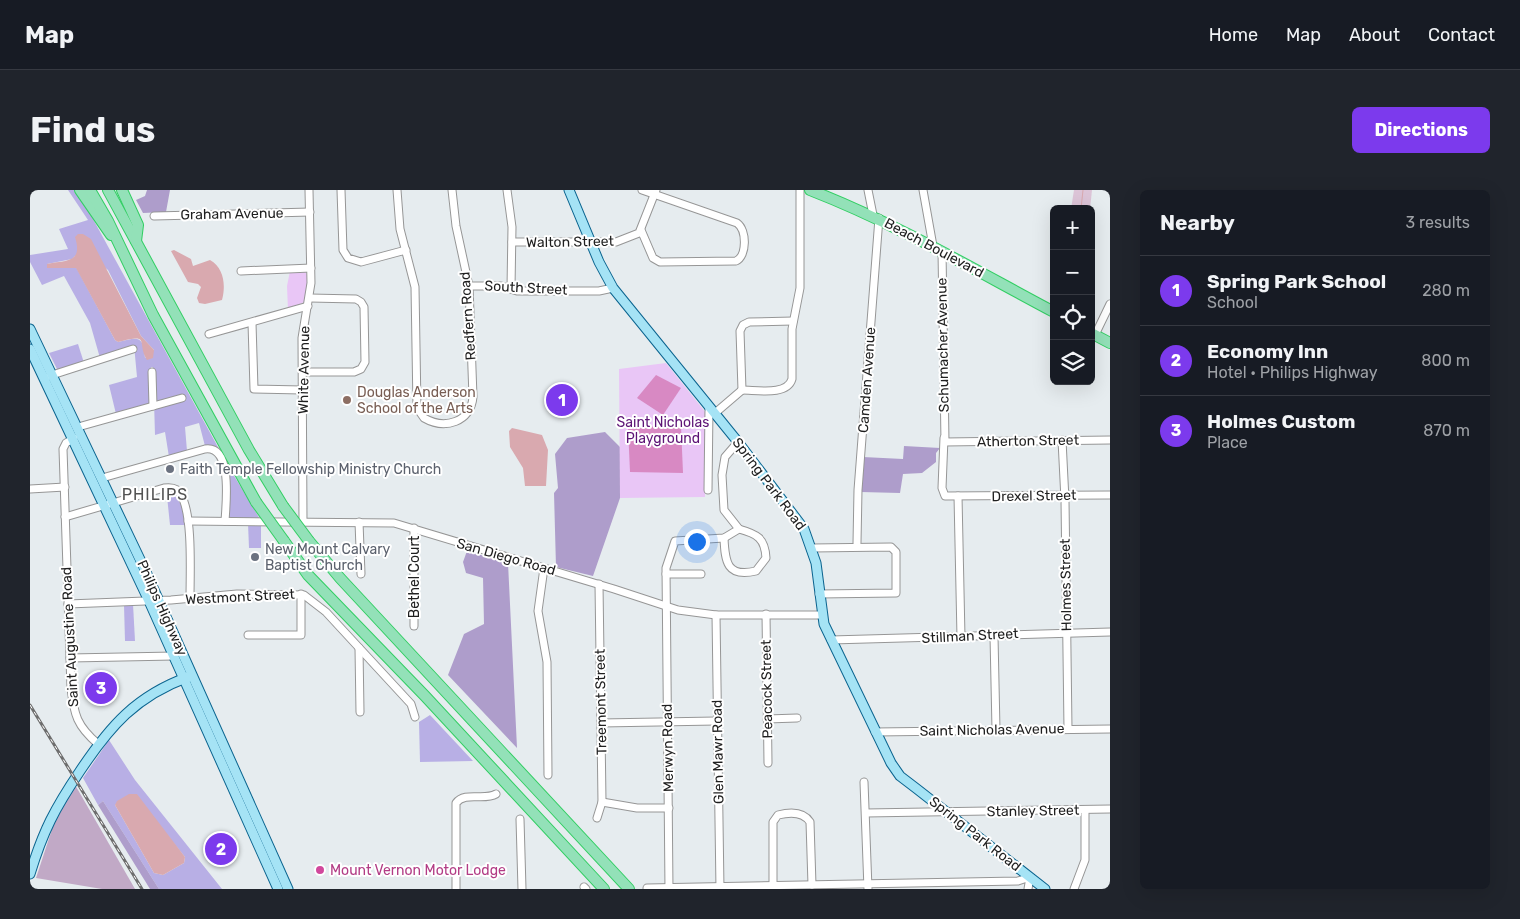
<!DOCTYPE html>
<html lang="en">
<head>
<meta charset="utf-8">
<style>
	:root { --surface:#171b24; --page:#20242c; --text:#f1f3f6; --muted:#9ea1a6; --line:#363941; --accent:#7c3aed }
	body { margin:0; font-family:Rubik,sans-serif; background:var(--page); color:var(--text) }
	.controls { position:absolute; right:15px; top:15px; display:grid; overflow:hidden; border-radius:8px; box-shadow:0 5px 20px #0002 }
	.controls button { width:45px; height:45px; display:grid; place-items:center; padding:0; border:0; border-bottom:1px solid var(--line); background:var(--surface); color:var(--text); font:25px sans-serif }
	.you { position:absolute; left:666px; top:351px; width:18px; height:18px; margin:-12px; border:4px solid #fff; border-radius:50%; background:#1a73e8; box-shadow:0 0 0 8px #1a73e833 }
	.badge { display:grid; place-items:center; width:32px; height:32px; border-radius:50%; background:var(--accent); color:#fff; font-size:16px; font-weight:700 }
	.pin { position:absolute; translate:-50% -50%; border:2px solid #fff; box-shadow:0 1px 5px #0006 }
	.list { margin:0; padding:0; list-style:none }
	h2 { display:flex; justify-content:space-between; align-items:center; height:65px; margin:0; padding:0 20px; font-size:21px }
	h2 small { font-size:16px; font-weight:400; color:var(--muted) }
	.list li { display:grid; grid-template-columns:32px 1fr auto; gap:15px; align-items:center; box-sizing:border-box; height:70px; padding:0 20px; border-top:1px solid var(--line) }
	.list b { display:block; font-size:19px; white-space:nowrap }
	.list p { margin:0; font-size:16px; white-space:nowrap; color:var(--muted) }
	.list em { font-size:16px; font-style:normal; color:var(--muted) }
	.icon { flex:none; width:28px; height:28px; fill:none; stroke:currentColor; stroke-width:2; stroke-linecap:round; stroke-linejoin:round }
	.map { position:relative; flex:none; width:1080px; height:699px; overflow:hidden; border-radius:8px }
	header { display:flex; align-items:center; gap:30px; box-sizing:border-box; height:70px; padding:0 25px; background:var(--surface); border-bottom:1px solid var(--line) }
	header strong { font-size:24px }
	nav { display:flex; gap:28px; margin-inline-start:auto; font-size:18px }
	.intro { display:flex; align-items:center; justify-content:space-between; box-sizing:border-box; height:120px; padding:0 30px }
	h1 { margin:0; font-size:35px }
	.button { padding:12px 22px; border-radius:8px; background:var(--accent); color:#fff; font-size:18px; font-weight:700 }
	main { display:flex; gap:30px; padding:0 30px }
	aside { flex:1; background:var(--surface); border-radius:8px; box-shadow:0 5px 20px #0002 }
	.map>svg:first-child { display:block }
	.grass { fill:#b8afe5; fill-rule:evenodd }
	.forest { fill:#ae9dcb }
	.wetland { fill:#dcc4d7 }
	.cemetery { fill:#c1a9c6 }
	.park { fill:#e9c6f6 }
	.pitch { fill:#d889c3 }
	.water { fill:#d9a9af }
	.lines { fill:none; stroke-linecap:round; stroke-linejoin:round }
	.stream { stroke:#d9a9af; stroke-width:1 }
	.minor-casing { stroke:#969696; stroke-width:9 }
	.major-casing { stroke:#0b648f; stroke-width:11 }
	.highway-casing { stroke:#32ce63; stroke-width:12 }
	.minor { stroke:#fff; stroke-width:7 }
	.major { stroke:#a5e3f5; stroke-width:9 }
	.highway { stroke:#93e1b8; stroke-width:10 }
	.rail-casing { stroke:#6d6d6d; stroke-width:3 }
	.rail { stroke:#fff; stroke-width:1; stroke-dasharray:4; stroke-linecap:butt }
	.highway-bridge-casing { stroke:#32ce63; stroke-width:12; stroke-linecap:butt }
	.highway-bridge { stroke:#93e1b8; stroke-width:10 }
	.education-dot { fill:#8d6e63; stroke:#fff; stroke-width:2 }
	.worship-dot { fill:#6b7280; stroke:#fff; stroke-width:2 }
	.hotel-dot { fill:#d1479c; stroke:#fff; stroke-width:2 }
	.labels { text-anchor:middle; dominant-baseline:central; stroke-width:4; stroke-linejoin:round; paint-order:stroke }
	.street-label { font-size:14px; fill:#1f1f1f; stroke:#fff }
	.education-label { font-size:14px; fill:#785e54; stroke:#fff; text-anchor:start }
	.park-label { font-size:14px; fill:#5d1476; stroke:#fff }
	.worship-label { font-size:14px; fill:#5b616d; stroke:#fff; text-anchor:start }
	.hotel-label { font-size:14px; fill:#b23c85; stroke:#fff; text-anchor:start }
	.quarter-label { font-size:16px; letter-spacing:1px; fill:#525252; stroke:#fff }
</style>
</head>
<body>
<header>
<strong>Map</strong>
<nav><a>Home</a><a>Map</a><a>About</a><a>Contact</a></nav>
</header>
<div class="intro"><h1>Find us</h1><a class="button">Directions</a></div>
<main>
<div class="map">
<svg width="1080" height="699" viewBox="0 0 1080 699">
	<rect width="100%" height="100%" fill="#e6ecef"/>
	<g class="grass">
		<path d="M38 0H44L63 29 200 279 230 329 198 328 189 262 186 256H175L169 233 155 237 157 261 139 267 135 242 125 245 123 177H121V215L86 224 79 195 107 187 104 155 70 168 60 133 34 86 12 95 0 72V65L38 59 29 39 58 30ZM48 56 78 80 111 146 124 160 115 168C113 145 109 147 88 152L85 150 46 77 17 74 42 69 48 63Z"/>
		<polygon points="48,154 54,173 28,181 19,163"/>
		<polygon points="137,306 146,307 152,316 156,335 140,335"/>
		<polygon points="218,333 231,334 231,358 219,358"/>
		<polygon points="103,414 105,451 95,451 94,415"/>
		<polygon points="400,525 443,571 390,572 389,532"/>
		<path d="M79 550 105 590 192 699H129L73 611 68 615 53 588ZM104 604 155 667 154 673 133 685 124 683 85 615Z"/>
	</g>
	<g class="forest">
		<polygon points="117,0 140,0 136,22 113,23 106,10 115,6"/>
		<polygon points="575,242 590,257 590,308 563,386 526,377 524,303 528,298 525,264 537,248"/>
		<polygon points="874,256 910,258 906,263 906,272 892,283 873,284 870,303 831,302 833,267 873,269"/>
		<polygon points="437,361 478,373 487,558 418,485 434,444 454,434 453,388 436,383 433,372"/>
		<polygon points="73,611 129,699 120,699 68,615"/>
	</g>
	<polygon class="wetland" points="1044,0 1062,0 1060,19 1041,19"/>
	<polygon class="cemetery" points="44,593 105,699 72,699 6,688 27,624"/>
	<g class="park">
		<polygon points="260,81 275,81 278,87 276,111 258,120 257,96"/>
		<polygon points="636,173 676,223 675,307 590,308 589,179"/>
	</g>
	<g class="pitch">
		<polygon points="626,185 651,198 633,225 607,208"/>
		<polygon points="651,236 653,283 600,282 598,237"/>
	</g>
	<g class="water">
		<path d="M48 44H53L61 49 111 146 124 160 123 168 117 170C106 152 122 143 88 152L85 150 46 78H17V74C37 70 53 73 45 47Z"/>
		<path d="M144 60 161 69 163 76 180 70C194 78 196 95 192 110L175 114 169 113 167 108 171 97 168 94 158 92 141 61Z"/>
		<polygon points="482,238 512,245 518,260 516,296 495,296 493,278 480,257 479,241"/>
		<polygon points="99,604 107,604 155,667 154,673 133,685 124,683 85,615 87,611"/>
	</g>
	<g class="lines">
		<polyline class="stream" points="1051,19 1053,0"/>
		<defs>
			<g id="minor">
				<polyline points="311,0 313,60 318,68 331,72 376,60"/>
				<path d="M367 0 370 39 385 97 387 218 394 228C415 240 441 232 443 207L439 96 426 36 422 0"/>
				<polyline points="477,0 482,37 481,98"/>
				<polyline points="838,0 843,25"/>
				<polyline points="893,0 903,56"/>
				<polyline points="124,26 280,22"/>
				<path d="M611 40 623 68 630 72 706 71C717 66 717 40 707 33L612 0"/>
				<polyline points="482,52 586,52 609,43 626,0"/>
				<polyline points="912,61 915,252 1080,250"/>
				<polyline points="211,81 281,78"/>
				<polyline points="439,96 471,96 487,101 569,101 583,98"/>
				<polyline points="222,133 224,199 272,200"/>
				<polyline points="179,144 278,116"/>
				<polyline points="1065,145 1080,114"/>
				<polyline points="122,182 123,216"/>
				<polyline points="273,182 324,182 331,179 335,172 334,117 331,112 326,109 280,108"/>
				<polyline points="19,186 103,159"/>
				<path d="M712 200C727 200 757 206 762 189V139L770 98V0"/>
				<polyline points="712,200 710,141 713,135 719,132 763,131"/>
				<polyline points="684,224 712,200"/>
				<polyline points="48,237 152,208"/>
				<path d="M44 248 36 253 33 259 41 498C44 525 47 536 68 554"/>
				<polyline points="914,248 912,298 915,306 1080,305"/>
				<polyline points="1032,250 1035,310 1038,539"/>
				<path d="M72 288 175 259C203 255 196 314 195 331"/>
				<polyline points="0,299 35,297"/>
				<polyline points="678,300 679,218"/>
				<polyline points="928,306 931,447"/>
				<path d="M35 327 134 298C141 297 148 298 151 305 163 325 160 383 160 408"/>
				<polyline points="158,331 364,333 584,399 648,420 686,425 791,425"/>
				<polyline points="273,332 272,148 281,93 279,0"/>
				<polyline points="329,332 331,384"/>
				<polyline points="384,338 384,436"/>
				<path d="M694 348C695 372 697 388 726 381L736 368C735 348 727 344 709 339"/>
				<polyline points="827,353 828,300 849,28"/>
				<polyline points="782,358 861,357 866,362 866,403 789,404"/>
				<polyline points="514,378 508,421 517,472 518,585"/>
				<polyline points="636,384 671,384"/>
				<polyline points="38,414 141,410 207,404 274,405 296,422 381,514 385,527"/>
				<polyline points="736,424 738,573"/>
				<polyline points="686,425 690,699"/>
				<polyline points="218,445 271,445 271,404"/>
				<polyline points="964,446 966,540"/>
				<polyline points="801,450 1080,442"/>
				<polyline points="329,458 330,522"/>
				<polyline points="40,468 144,466"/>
				<polyline points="737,529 767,528"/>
				<polyline points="571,533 686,531"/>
				<polyline points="845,542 1080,539"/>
				<polyline points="834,592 838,699"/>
				<polyline points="572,612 607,618 639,618"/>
				<polyline points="836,623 1080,619"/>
				<polyline points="567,628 572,612 569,394"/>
				<polyline points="490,629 492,699"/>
				<path d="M743 696V632L748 625C760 622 773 621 780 632L782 695"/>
				<polyline points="554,697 556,699"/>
				<polyline points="617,698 988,691 1000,687 998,699"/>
				<path d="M426 699V613C435 601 454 611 466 604"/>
				<polyline points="639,699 636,378 645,351 694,348 709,339 694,320 692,285 695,267 708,252"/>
				<polyline points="1044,699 1055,670 1055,620"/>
			</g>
			<g id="major">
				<polyline points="539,0 569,72 583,98 708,252 774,339 786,373 794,434 861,573 870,586 887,599 1015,699"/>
				<polyline points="0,139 116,382 258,699"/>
				<polyline points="0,159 119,411 248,699"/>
				<path d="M0 684C13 641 25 618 50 581 80 536 106 506 158 487"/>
			</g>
			<g id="highway">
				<polyline points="50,0 81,45"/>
				<polyline points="60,0 78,31 123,125 226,312"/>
				<polyline points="78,0 219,260 253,316"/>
				<polyline points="92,0 108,35 106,51"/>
				<path d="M780 0C865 33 943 79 1024 122"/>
				<polyline points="1061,143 1080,153"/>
				<polyline points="254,351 278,385 395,506 574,699"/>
				<polyline points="279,351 310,388 599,699"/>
			</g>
		</defs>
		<use href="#minor" class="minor-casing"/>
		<use href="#major" class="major-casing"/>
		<use href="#highway" class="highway-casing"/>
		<use href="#minor" class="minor"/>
		<use href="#major" class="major"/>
		<use href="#highway" class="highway"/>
		<defs>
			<polyline id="rail" points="0,515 112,699"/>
		</defs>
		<use href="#rail" class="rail-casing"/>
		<use href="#rail" class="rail"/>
		<defs>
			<g id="highway-bridge">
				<polyline points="226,312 254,351"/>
				<polyline points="253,316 279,351"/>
			</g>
		</defs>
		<use href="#highway-bridge" class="highway-bridge-casing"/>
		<use href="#highway-bridge" class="highway-bridge"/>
	</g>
	<circle class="education-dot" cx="317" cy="210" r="5"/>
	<g class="worship-dot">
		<circle cx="140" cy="279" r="5"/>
		<circle cx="225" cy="367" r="5"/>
	</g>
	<circle class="hotel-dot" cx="290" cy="680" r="5"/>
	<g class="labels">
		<g class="street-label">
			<text transform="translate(202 24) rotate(-1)">Graham Avenue</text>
			<text transform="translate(540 52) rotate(-1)">Walton Street</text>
			<text transform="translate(904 58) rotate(28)">Beach Boulevard</text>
			<text transform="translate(496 98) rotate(3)">South Street</text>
			<text transform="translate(438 126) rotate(-94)">Redfern Road</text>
			<text transform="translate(913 155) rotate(-91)">Schumacher Avenue</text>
			<text transform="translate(274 180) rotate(-89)">White Avenue</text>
			<text transform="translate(837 190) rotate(-86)">Camden Avenue</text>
			<text transform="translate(998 251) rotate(-1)">Atherton Street</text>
			<text transform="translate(739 294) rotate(53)">Spring Park Road</text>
			<text transform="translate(1004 306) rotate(-1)">Drexel Street</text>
			<text transform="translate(476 367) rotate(16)">San Diego Road</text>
			<text transform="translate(384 387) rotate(-90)">Bethel Court</text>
			<text transform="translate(1036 395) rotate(-91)">Holmes Street</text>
			<text transform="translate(210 407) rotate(-3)">Westmont Street</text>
			<text transform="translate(132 418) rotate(66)">Philips Highway</text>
			<text transform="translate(940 446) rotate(-3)">Stillman Street</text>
			<text transform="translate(40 447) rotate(-93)">Saint Augustine Road</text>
			<text transform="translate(737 499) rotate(-91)">Peacock Street</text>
			<text transform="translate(571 512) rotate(-91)">Treemont Street</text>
			<text transform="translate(962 540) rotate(-1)">Saint Nicholas Avenue</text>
			<text transform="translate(638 558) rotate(-91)">Merwyn Road</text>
			<text transform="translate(688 562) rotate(-91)">Glen Mawr Road</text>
			<text transform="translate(1003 621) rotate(-1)">Stanley Street</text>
			<text transform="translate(945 644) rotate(38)">Spring Park Road</text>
		</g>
		<g class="education-label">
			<text x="327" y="202">Douglas Anderson<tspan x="327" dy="16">School of the Arts</tspan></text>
		</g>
		<g class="park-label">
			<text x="633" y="232">Saint Nicholas<tspan x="633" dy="16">Playground</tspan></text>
		</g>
		<g class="worship-label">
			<text x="150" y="279">Faith Temple Fellowship Ministry Church</text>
			<text x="235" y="359">New Mount Calvary<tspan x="235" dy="16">Baptist Church</tspan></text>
		</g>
		<g class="hotel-label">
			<text x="300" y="680">Mount Vernon Motor Lodge</text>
		</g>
		<g class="quarter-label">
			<text x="125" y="304">PHILIPS</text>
		</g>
	</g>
</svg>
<div class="controls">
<button>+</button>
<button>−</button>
<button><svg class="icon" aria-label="locate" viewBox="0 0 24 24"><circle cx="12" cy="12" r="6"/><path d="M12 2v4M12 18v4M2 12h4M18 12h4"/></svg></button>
<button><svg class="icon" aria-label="layers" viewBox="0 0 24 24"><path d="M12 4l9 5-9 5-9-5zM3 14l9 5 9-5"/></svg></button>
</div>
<div class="you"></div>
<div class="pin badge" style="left:532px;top:210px">1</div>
<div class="pin badge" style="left:191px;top:659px">2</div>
<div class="pin badge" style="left:71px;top:498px">3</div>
</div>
<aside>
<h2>Nearby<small>3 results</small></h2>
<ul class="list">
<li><span class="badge">1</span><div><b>Spring Park School</b><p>School</p></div><em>280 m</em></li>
<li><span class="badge">2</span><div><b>Economy Inn</b><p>Hotel · Philips Highway</p></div><em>800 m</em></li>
<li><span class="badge">3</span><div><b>Holmes Custom</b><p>Place</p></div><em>870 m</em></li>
</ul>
</aside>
</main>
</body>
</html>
